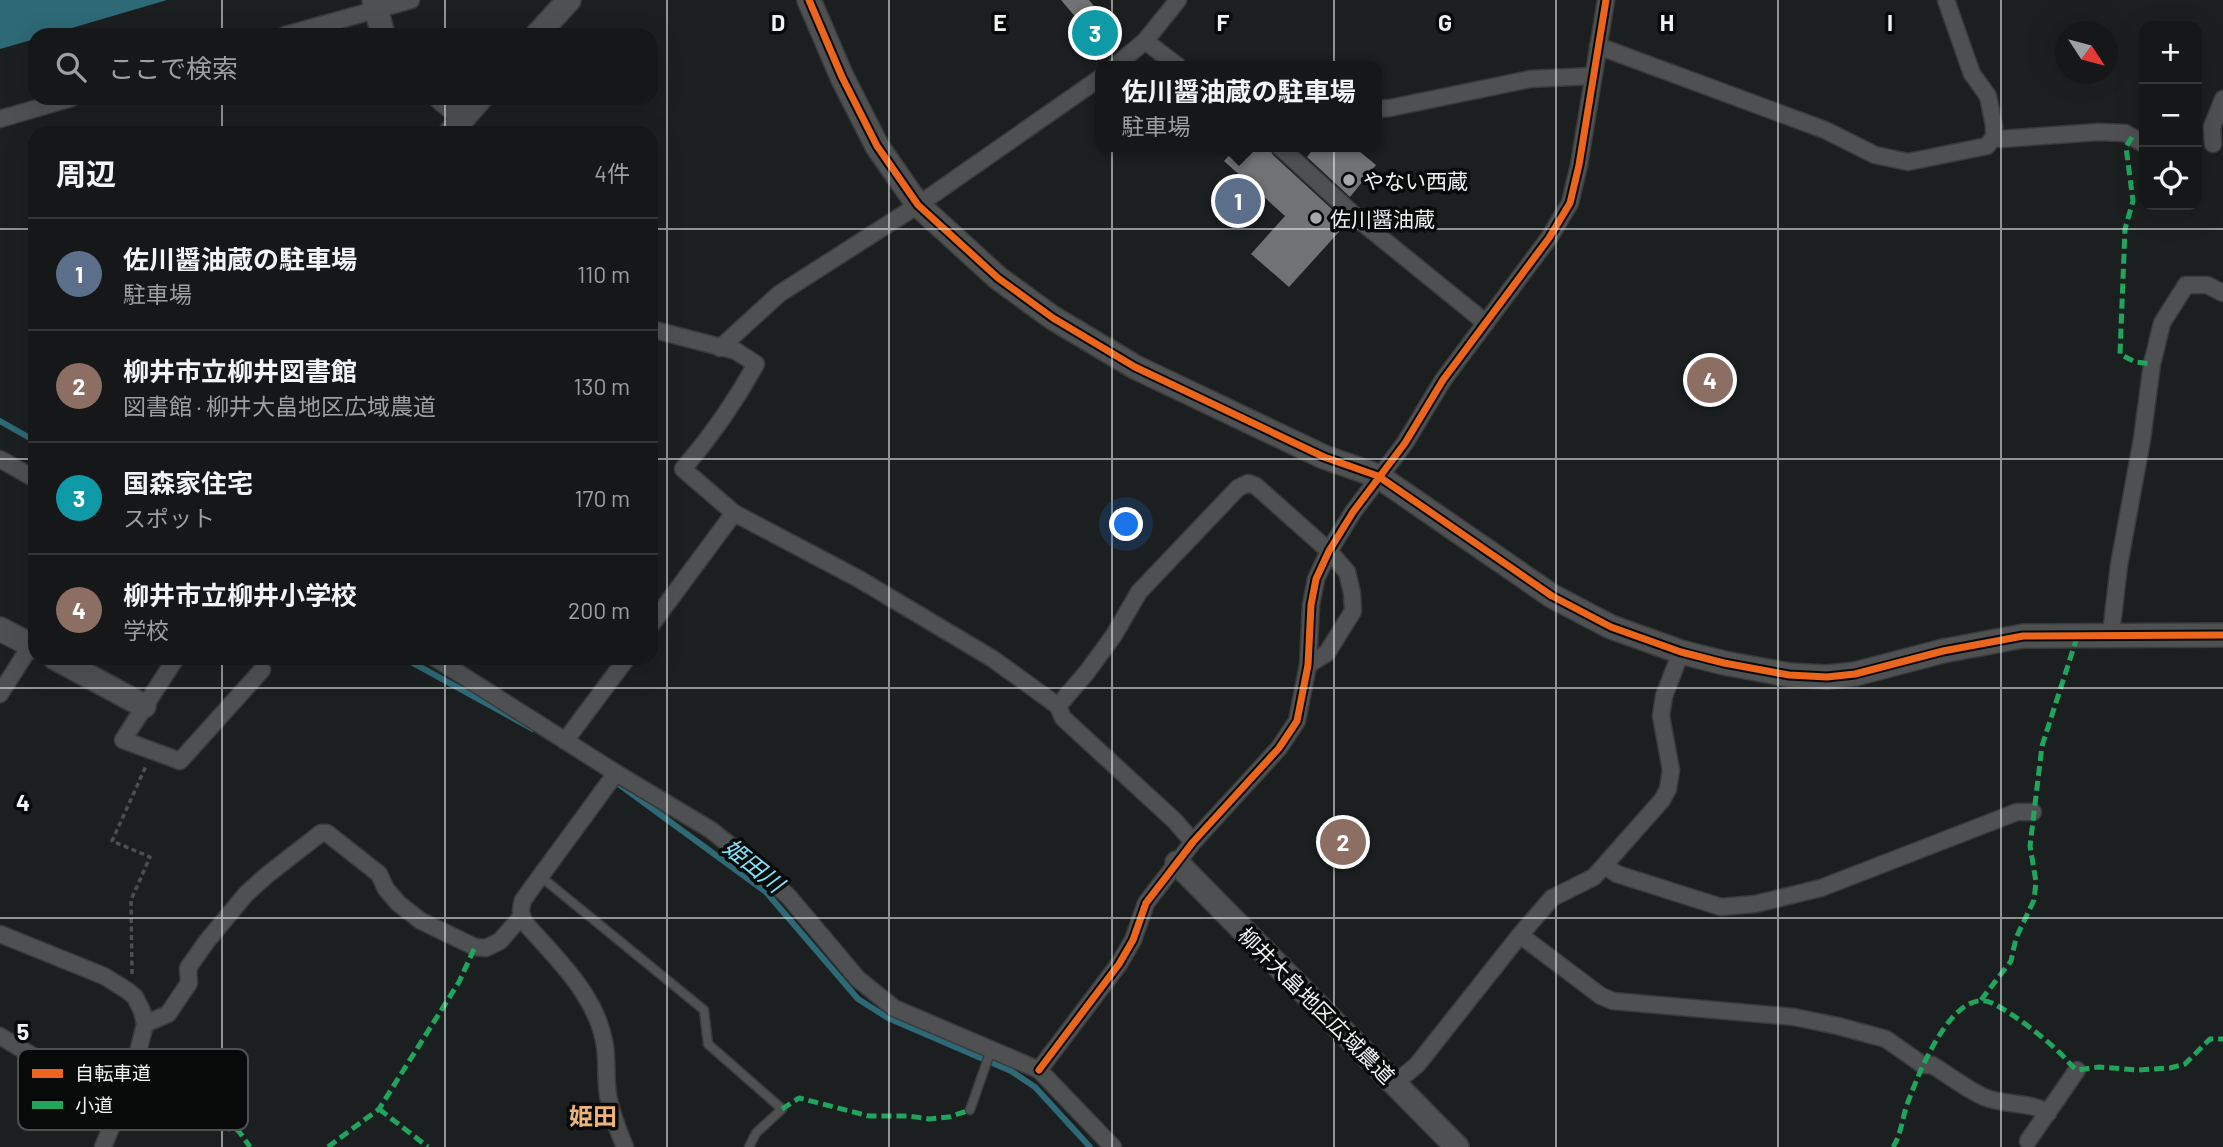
<!DOCTYPE html>
<html lang="ja">
<head>
<meta charset="utf-8">
<style>
	:root { --surface:#151718; --page:#1e2021; --text:#f1f3f6; --muted:#9d9fa2; --line:#343637; --accent:#ea580c }
	body { margin:0; font-family:Barlow,"Noto Sans JP",sans-serif; background:var(--page); color:var(--text) }
	.controls { position:absolute; right:21px; top:21px; display:grid; overflow:hidden; border-radius:14px; box-shadow:0 7px 28px #0002 }
	.controls button { width:63px; height:63px; display:grid; place-items:center; padding:0; border:0; border-bottom:2px solid var(--line); background:var(--surface); color:var(--text); font:35px sans-serif }
	.compass { position:absolute; left:2055px; top:21px; width:63px; height:63px; border-radius:50%; background:var(--surface); box-shadow:0 7px 28px #0002; rotate:126deg }
	.you { position:absolute; left:1127px; top:525px; width:24px; height:24px; margin:-18px; border:5px solid #fff; border-radius:50%; background:#1a73e8; box-shadow:0 0 0 10px #1a73e833 }
	.badge { display:grid; place-items:center; width:46px; height:46px; border-radius:50%; background:var(--accent); color:#fff; font-size:23px; font-weight:700 }
	.pin { position:absolute; translate:-50% -50%; border:4px solid #fff; box-shadow:0 2px 7px #0006 }
	.popup { position:absolute; left:1095px; top:61px; width:287px; height:91px; box-sizing:border-box; display:grid; place-content:center; border-radius:14px; background:var(--surface); filter:drop-shadow(0 2px 5px #0005); font-size:23px; white-space:nowrap; color:var(--muted) }
	.popup b { font-size:26px; color:var(--text) }
	.popup::after { content:''; position:absolute; left:50%; top:100%; margin-left:-14px; border:14px solid transparent; border-top-color:var(--surface) }
	.list { margin:0; padding:0; list-style:none }
	h2 { display:flex; justify-content:space-between; align-items:center; height:91px; margin:0; padding:0 28px; font-size:30px }
	h2 small { font-size:23px; font-weight:400; color:var(--muted) }
	.list li { display:grid; grid-template-columns:46px 1fr auto; gap:21px; align-items:center; box-sizing:border-box; height:112px; padding:0 28px; border-top:2px solid var(--line) }
	.list b { display:block; font-size:26px; white-space:nowrap }
	.list p { margin:0; font-size:23px; white-space:nowrap; color:var(--muted) }
	.list em { font-size:23px; font-style:normal; color:var(--muted) }
	.icon { flex:none; width:38px; height:38px; fill:none; stroke:currentColor; stroke-width:2; stroke-linecap:round; stroke-linejoin:round }
	.map { position:relative; flex:none; width:2223px; height:1147px; overflow:hidden }
	.search { position:absolute; background:var(--surface); box-shadow:0 7px 28px #0002; left:28px; top:28px; width:630px; height:77px; display:flex; align-items:center; gap:18px; box-sizing:border-box; padding:0 24px; border-radius:21px; color:var(--muted); font-size:26px }
	.panel { position:absolute; background:var(--surface); box-shadow:0 7px 28px #0002; left:28px; top:126px; width:630px; height:539px; border-radius:21px }
	.map>svg:first-child { display:block }
	.water { fill:#2d6976 }
	.lines { fill:none; stroke-linecap:round; stroke-linejoin:round }
	.stream { stroke:#2d6976; stroke-width:6 }
	.building { fill:#707373 }
	.lane-casing { stroke:#393b3b; stroke-width:11 }
	.street-casing { stroke:#393b3b; stroke-width:19 }
	.secondary-casing { stroke:#393b3b; stroke-width:26 }
	.path { stroke:#4c4f4f; stroke-width:3.5; stroke-dasharray:5 3.5; stroke-linecap:butt }
	.lane { stroke:#4e5051; stroke-width:8 }
	.street { stroke:#4e5051; stroke-width:16 }
	.secondary { stroke:#4e5051; stroke-width:23 }
	.quiet { stroke:#20a55d; stroke-width:5; stroke-dasharray:10 5; stroke-linecap:butt }
	.cycleway-casing { stroke:#080a0a; stroke-width:11 }
	.cycleway { stroke:#eb651d; stroke-width:7 }
	.grid { fill:none; stroke:#eff2f3; stroke-width:2; stroke-opacity:0.55 }
	.poi-dot { fill:#a5a8a9; stroke:#080a0a; stroke-width:2.5 }
	.labels { text-anchor:middle; dominant-baseline:central; stroke-width:7; stroke-linejoin:round; paint-order:stroke }
	.poi-label { font-size:21px; fill:#eff2f3; stroke:#080a0a; text-anchor:start }
	.street-label { font-size:21px; fill:#eff2f3; stroke:#080a0a }
	.water-label { font-size:23px; font-style:italic; fill:#7fe4f9; stroke:#080a0a }
	.quarter-label { font-size:24px; font-weight:bold; fill:#eeb27b; stroke:#080a0a }
	.key { fill:#080a0a; stroke:#4d5050; stroke-width:2 }
	.key-label { font-size:19px; fill:#eff2f3 }
	.grid-label { font-size:23px; text-anchor:middle; font-weight:bold; fill:#eff2f3; stroke:#080a0a; stroke-width:7; stroke-linejoin:round; paint-order:stroke }
</style>
</head>
<body>
<div class="map">
<svg width="2223" height="1147" viewBox="0 0 2223 1147">
	<rect width="100%" height="100%" fill="#1c1f20"/>
	<polygon class="water" points="0,0 167,0 48,35 35,35 35,39 0,49"/>
	<g class="lines">
		<g class="stream">
			<polyline points="0,421 35,441"/>
			<polyline points="404,658 533,729"/>
			<polyline points="613,780 766,892 858,999 888,1018 1011,1071 1035,1087 1090,1147"/>
		</g>
	</g>
	<g class="building">
		<polygon points="1061,0 1089,0 1122,40 1096,61 1068,27 1077,19"/>
		<polygon points="1237,147 1269,147 1273,155 1347,223 1289,287 1251,254 1285,216 1224,161"/>
		<polygon points="1315,147 1354,147 1376,165 1350,197 1307,157"/>
	</g>
	<g class="lines">
		<defs>
			<g id="lane">
				<polyline points="540,876 704,1010 708,1044 782,1109 756,1133 749,1147"/>
				<polyline points="970,1110 991,1050"/>
			</g>
			<g id="street">
				<polyline points="285,35 411,0"/>
				<polyline points="1145,41 1178,66"/>
				<polyline points="1598,46 1825,130 1875,155 1908,162 1987,146 1994,137 1994,126 1988,96 1972,74 1946,0"/>
				<polyline points="1115,66 1145,41 1178,0"/>
				<polyline points="1376,109 1390,108 1530,79 1592,76"/>
				<polyline points="0,119 72,98"/>
				<polyline points="1994,137 2001,139 2098,132 2125,133 2144,144"/>
				<polyline points="2213,144 2212,127 2223,99"/>
				<polyline points="1280,147 1364,224 1486,323"/>
				<path d="M651 329 736 351 756 364C734 404 713 434 683 469L734 513 859 579 993 659 1058 706 1063 718 1175 821 1193 842"/>
				<polyline points="720,348 779,294 918,205 1100,78"/>
				<polyline points="0,459 35,479"/>
				<polyline points="651,625 734,513"/>
				<polyline points="2111,634 2119,565 2142,439 2152,364 2162,323 2186,285 2207,285 2223,293"/>
				<polyline points="176,658 123,740 180,761 262,670"/>
				<polyline points="435,658 616,773 711,830 752,863 789,897 858,979 894,1008 1039,1070 1113,1147"/>
				<polyline points="0,694 31,645"/>
				<polyline points="1058,706 1087,672 1114,635 1139,592 1238,488 1248,483 1256,486 1329,551 1347,572 1352,593 1353,611 1327,653 1308,665"/>
				<polyline points="565,741 627,658"/>
				<path d="M616 773 523 900C520 910 520 915 526 924 556 958 595 994 604 1041 608 1058 605 1077 608 1095 611 1113 618 1130 625 1147"/>
				<polyline points="1605,866 1617,874 1721,907 1755,904 1821,888 2017,812 2033,812"/>
				<polyline points="0,934 104,976 128,991 135,997 142,1011 145,1024 136,1060 122,1099 114,1110 114,1120 103,1147"/>
				<path d="M1520 935 1601 996 1613 1001 1794 1017 1838 1026 1886 1039 1923 1065H1932C1949 1075 1966 1089 1984 1097 2005 1106 2030 1101 2048 1113"/>
				<polyline points="145,1024 168,1014 189,983 188,968 207,941 246,894 267,875 321,833 327,833 379,874 386,889 398,903 421,921 475,947 486,948 500,941 521,917"/>
				<polyline points="0,1036 107,1101 114,1110"/>
				<polyline points="1039,1070 1119,964 1133,940 1146,903 1193,842 1279,748 1297,721 1308,665 1311,605 1316,579 1329,551 1353,512 1405,443 1443,380 1549,238 1570,203 1579,165 1606,0"/>
				<polyline points="1395,1083 1417,1065 1520,935 1552,898 1594,877 1662,800 1668,789 1671,770 1661,716 1664,696 1681,652"/>
				<polyline points="2028,1141 2077,1070"/>
			</g>
			<g id="secondary">
				<polyline points="374,0 383,35"/>
				<polyline points="809,0 842,77 877,146 918,205 998,278 1053,318 1135,367 1324,457 1378,476 1552,596 1611,627 1681,652 1724,663 1789,675 1827,677 1855,674 1943,651 2023,636 2223,635"/>
				<polyline points="537,35 569,0"/>
				<polyline points="441,98 463,117"/>
				<polyline points="450,133 481,98"/>
				<polyline points="0,629 35,647"/>
				<polyline points="55,658 144,706"/>
				<polyline points="1177,863 1457,1147"/>
			</g>
		</defs>
		<use href="#lane" class="lane-casing"/>
		<use href="#street" class="street-casing"/>
		<use href="#secondary" class="secondary-casing"/>
		<polyline class="path" points="132,974 131,900 150,857 112,841 146,766"/>
		<use href="#lane" class="lane"/>
		<use href="#street" class="street"/>
		<use href="#secondary" class="secondary"/>
		<g class="quiet">
			<polyline points="2132,137 2126,147 2133,201 2125,229 2120,354 2135,362 2152,364"/>
			<polyline points="1981,1000 2011,961 2016,938 2034,900 2036,882 2030,846 2042,746 2078,634"/>
			<polyline points="130,1078 177,1101 198,1116 208,1126 238,1130 250,1147"/>
			<polyline points="379,1109 428,1147"/>
			<polyline points="782,1109 799,1098 869,1116 909,1116 929,1119 949,1117 970,1110"/>
			<polyline points="328,1147 379,1109 459,982 475,947"/>
			<path d="M1893 1147C1902 1133 1902 1117 1908 1102 1918 1075 1954 982 1994 1004 2014 1014 2046 1039 2062 1055 2068 1061 2071 1066 2077 1070L2099 1067 2138 1070 2170 1068 2185 1064 2210 1039H2223"/>
		</g>
		<defs>
			<g id="cycleway">
				<polyline points="809,0 842,77 877,146 918,205 998,278 1053,318 1135,367 1324,457 1378,476 1552,596 1611,627 1681,652 1724,663 1789,675 1827,677 1855,674 1943,651 2023,636 2223,635"/>
				<polyline points="1039,1070 1119,964 1133,940 1146,903 1193,842 1279,748 1297,721 1308,665 1311,605 1316,579 1329,551 1353,512 1405,443 1443,380 1549,238 1570,203 1579,165 1606,0"/>
			</g>
		</defs>
		<use href="#cycleway" class="cycleway-casing"/>
		<use href="#cycleway" class="cycleway"/>
	</g>
	<path class="grid" d="M222 0V35M445 0V35M667 0V1147M889 0V1147M1112 0V1147M1334 0V1147M1556 0V1147M1778 0V1147M2001 0V1147M222 98V133M445 98V133M0 229H35M651 229H2223M0 459H35M651 459H2223M222 658V1147M445 658V1147M0 688H2223M0 918H2223"/>
	<g class="poi-dot">
		<circle cx="1349" cy="180" r="7"/>
		<circle cx="1316" cy="218" r="7"/>
	</g>
	<g class="labels">
		<g class="poi-label">
			<text x="1363" y="180">やない西蔵</text>
			<text x="1330" y="218">佐川醤油蔵</text>
		</g>
		<g class="street-label">
			<text transform="translate(1317 1005) rotate(45)">柳井大畠地区広域農道</text>
		</g>
		<g class="water-label">
			<text transform="translate(754 865) rotate(39)">姫田川</text>
		</g>
		<g class="quarter-label">
			<text x="593" y="1115">姫田</text>
		</g>
	</g>
	<rect x="18" y="1049" width="230" height="81" rx="10" class="key"/>
	<rect x="32" y="1069" width="31" height="9" fill="#eb651d"/>
	<rect x="32" y="1101" width="31" height="8" fill="#20a55d"/>
	<g class="key-label">
		<text x="75" y="1080">自転車道</text>
		<text x="75" y="1112">小道</text>
	</g>
	<g class="grid-label">
		<text x="778" y="31">D</text>
		<text x="1000" y="31">E</text>
		<text x="1223" y="31">F</text>
		<text x="1445" y="31">G</text>
		<text x="1667" y="31">H</text>
		<text x="1890" y="31">I</text>
		<text x="23" y="811">4</text>
		<text x="23" y="1040">5</text>
	</g>
</svg>
<div class="controls">
<button>+</button>
<button>−</button>
<button><svg class="icon" aria-label="locate" viewBox="0 0 24 24"><circle cx="12" cy="12" r="6"/><path d="M12 2v4M12 18v4M2 12h4M18 12h4"/></svg></button>
</div>
<svg class="compass" viewBox="-18 -18 36 36"><path d="M0-13l5 13h-10z" fill="#e53935"/><path d="M0 13l5-13h-10z" fill="#9d9fa2"/></svg>
<div class="you"></div>
<div class="pin badge" style="left:1238px;top:201px;background:#5c6f8a">1</div>
<div class="popup"><b>佐川醤油蔵の駐車場</b>駐車場</div>
<div class="pin badge" style="left:1343px;top:842px;background:#8d6e63">2</div>
<div class="pin badge" style="left:1095px;top:33px;background:#0f9aa8">3</div>
<div class="pin badge" style="left:1710px;top:380px;background:#8d6e63">4</div>
<div class="search"><svg class="icon" aria-label="search" viewBox="0 0 24 24"><circle cx="10" cy="10" r="6"/><path d="M15 15l6 6"/></svg>ここで検索</div>
<section class="panel">
<h2>周辺<small>4件</small></h2>
<ul class="list">
<li><span class="badge" style="background:#5c6f8a">1</span><div><b>佐川醤油蔵の駐車場</b><p>駐車場</p></div><em>110 m</em></li>
<li><span class="badge" style="background:#8d6e63">2</span><div><b>柳井市立柳井図書館</b><p>図書館 · 柳井大畠地区広域農道</p></div><em>130 m</em></li>
<li><span class="badge" style="background:#0f9aa8">3</span><div><b>国森家住宅</b><p>スポット</p></div><em>170 m</em></li>
<li><span class="badge" style="background:#8d6e63">4</span><div><b>柳井市立柳井小学校</b><p>学校</p></div><em>200 m</em></li>
</ul>
</section>
</div>
</body>
</html>
